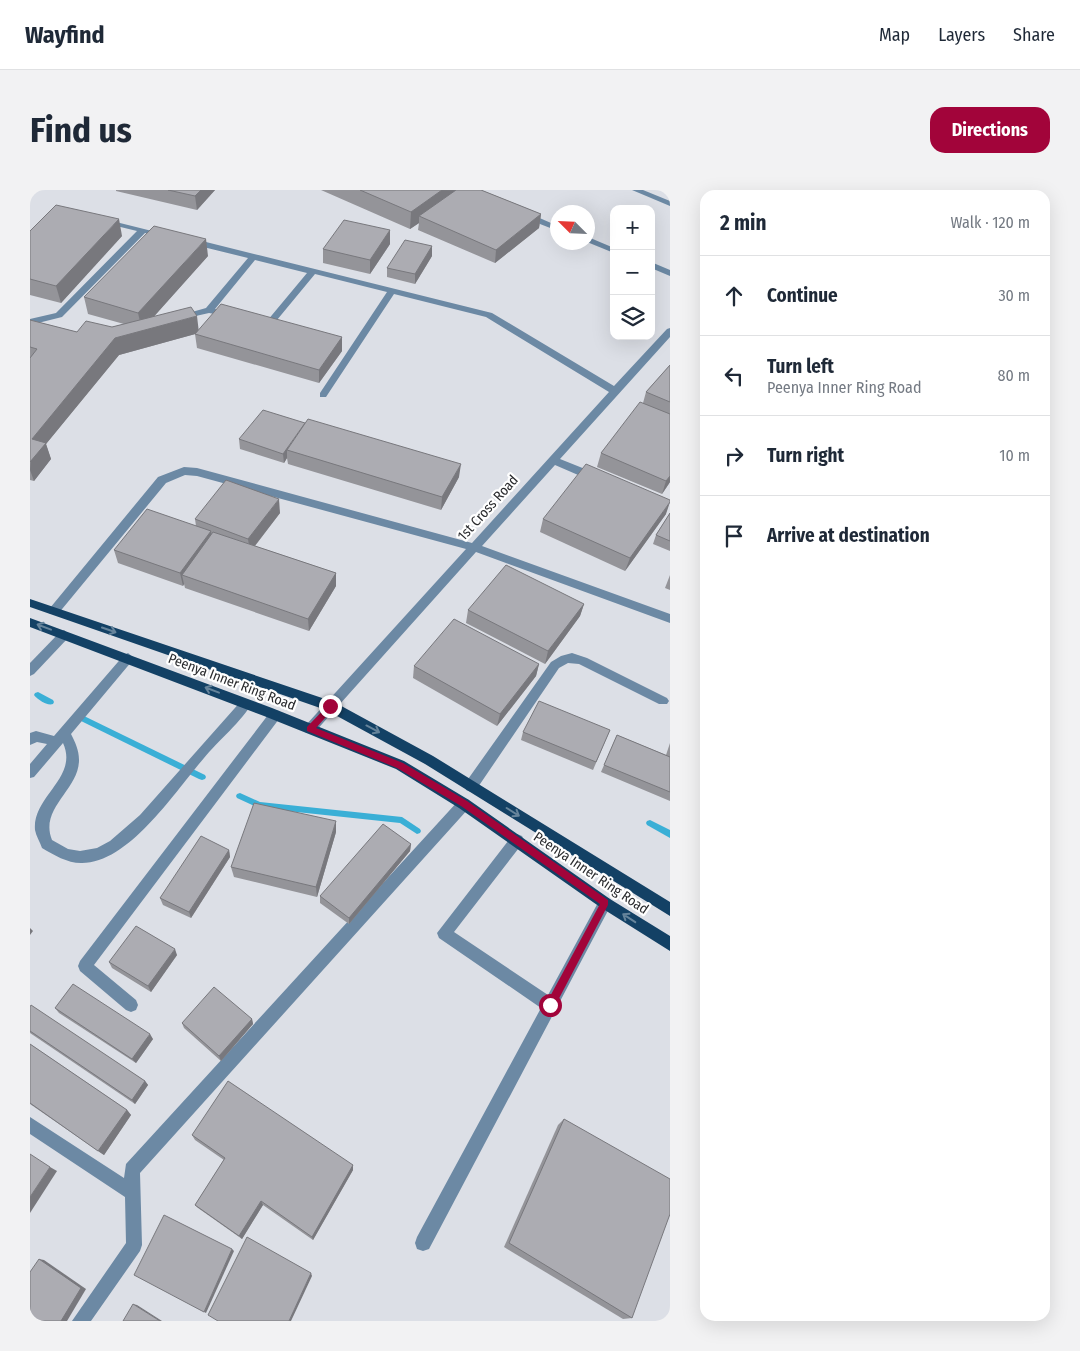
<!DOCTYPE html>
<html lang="en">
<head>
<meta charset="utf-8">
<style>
	:root { --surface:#fff; --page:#f2f2f3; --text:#1f2937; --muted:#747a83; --line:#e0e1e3; --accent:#a2043a }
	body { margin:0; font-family:"Fira Sans Condensed",sans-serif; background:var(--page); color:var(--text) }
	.controls { position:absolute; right:15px; top:15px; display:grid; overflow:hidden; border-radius:10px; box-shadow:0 5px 20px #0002 }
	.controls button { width:45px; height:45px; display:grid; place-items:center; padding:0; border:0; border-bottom:1px solid var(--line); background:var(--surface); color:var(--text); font:25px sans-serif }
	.compass { position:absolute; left:520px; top:15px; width:45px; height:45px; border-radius:50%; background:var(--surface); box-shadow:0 5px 20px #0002; rotate:294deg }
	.stop { position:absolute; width:15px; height:15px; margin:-11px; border:4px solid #a2043a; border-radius:50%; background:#fff }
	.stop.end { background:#a2043a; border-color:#fff; box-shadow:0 1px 5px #0008 }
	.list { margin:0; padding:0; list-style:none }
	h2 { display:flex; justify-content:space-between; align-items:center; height:65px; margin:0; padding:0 20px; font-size:21px }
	h2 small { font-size:16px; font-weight:400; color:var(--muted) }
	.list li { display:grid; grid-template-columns:32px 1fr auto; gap:15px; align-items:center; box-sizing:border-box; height:80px; padding:0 20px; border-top:1px solid var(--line) }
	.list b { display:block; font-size:19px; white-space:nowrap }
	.list p { margin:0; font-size:16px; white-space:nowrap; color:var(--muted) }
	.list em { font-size:16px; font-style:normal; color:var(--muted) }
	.icon { flex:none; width:28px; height:28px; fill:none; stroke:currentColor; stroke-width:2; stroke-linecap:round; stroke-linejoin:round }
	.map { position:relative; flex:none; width:640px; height:1131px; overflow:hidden; border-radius:15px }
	header { display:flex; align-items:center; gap:30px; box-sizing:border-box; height:70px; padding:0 25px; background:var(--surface); border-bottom:1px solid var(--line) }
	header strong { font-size:24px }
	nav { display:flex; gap:28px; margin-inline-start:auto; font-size:18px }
	.intro { display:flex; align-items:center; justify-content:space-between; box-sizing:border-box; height:120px; padding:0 30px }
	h1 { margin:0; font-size:35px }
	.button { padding:12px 22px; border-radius:15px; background:var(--accent); color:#fff; font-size:18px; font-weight:700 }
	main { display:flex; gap:30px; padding:0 30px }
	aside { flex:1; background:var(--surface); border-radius:15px; box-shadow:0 5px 20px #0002 }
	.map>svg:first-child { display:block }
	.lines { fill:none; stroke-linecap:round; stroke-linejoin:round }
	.stream { fill:#3aafd6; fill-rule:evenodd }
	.minor { fill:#6c89a4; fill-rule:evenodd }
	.major { fill:#134165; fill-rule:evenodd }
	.wall { fill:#949499 }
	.shaded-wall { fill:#78787d }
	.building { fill:#acacb2; stroke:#78787d }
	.oneway { stroke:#66849b }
	.route { fill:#a2043a }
	.labels { text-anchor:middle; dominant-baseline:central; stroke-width:4.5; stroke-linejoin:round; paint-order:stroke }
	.street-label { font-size:14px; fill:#2a2b2e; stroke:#fff }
</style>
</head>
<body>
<header>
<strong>Wayfind</strong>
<nav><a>Map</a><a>Layers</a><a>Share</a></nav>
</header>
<div class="intro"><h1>Find us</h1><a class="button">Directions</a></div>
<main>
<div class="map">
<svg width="640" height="1131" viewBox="0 0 640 1131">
	<rect width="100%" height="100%" fill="#dcdfe6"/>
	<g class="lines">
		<g class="stream">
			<path d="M8 502 23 510 24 512 23 514C17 516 8 510 4 505L5 503Z"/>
			<polygon points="54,526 175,585 176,587 175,589 172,590 169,589 51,531 50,529 51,527"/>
			<polygon points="210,603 230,612 372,627 390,639 391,641 390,643 387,644 370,633 229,618 207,608 206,606 207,604"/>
			<polygon points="620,630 640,640 640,648 617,635 616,633 617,631"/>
		</g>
		<g class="minor">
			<polygon points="602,0 613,0 640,11 640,16"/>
			<polygon points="492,23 498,23 528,36 528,41 492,27"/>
			<polygon points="70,28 138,45 134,47 115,43 32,127 0,135 0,129 26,123 107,41 70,32"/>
			<polygon points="558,47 584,58 584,63 557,52"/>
			<polygon points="160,48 462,123 584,196 637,139 640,138 640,147 530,269 570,285 570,291 562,291 525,275 452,356 640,424 640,433 446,362 284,543 276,543 274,539 276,535 436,359 167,286 155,285 136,293 28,424 20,424 18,421 20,418 128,287 154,277 167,278 442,353 579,202 456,127 364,104 296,207 290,207 290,203 357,102 285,84 242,136 231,135 226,132 231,129 237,131 277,83 225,70 185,119 202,123 202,127 179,123 148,130 148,126 176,118 218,68 157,53 156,51"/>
			<polygon points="621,72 640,80 640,86 621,78"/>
			<polygon points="34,440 40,445 38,448 4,484 0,486 0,473 30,442"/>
			<path d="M98 463 104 468 102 471 41 544C45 552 49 560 49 570 49 600 9 618 22 650L38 659 50 661 67 658 80 651 110 625 212 510H220L222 513C213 530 187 552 174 568 146 600 99 674 51 673 37 673 24 665 12 658 10 652 6 646 5 640 2 606 49 588 33 553L4 587 0 588V574L17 554 7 552 0 555V543L6 541 24 546 94 465Z"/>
			<polygon points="542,463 557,468 637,508 639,511 637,514 629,514 549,474 538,473 529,478 446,600 441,602 436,600 435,596 436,592 521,472 531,466"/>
			<polygon points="245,520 249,521 251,525 249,529 64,775 106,810 108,815 106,820 101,822 96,820 50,781 48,776 50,771 241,521"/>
			<polygon points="434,608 439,610 440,614 439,618 110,983 112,1055 110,1061 61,1131 42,1131 96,1053 95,1007 0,944 0,927 94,988 96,974 429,610"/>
			<polygon points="487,644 492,646 494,650 492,654 424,742 518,805 570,709 575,707 580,709 582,713 399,1059 393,1061 387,1059 385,1053 387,1047 511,818 409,748 407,743 482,646"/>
		</g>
		<g class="major">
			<polygon points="0,409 304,512 403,566 640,712 640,726 395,574 296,520 0,417"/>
			<polygon points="0,428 242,518 374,571 439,610 580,709 640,746 640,761 570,717 429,618 366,579 234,526 0,437"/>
		</g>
	</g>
	<g class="wall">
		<polygon points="86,0 185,0 167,20 86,1"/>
		<polygon points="291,0 451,0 511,24 509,38 465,73 388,40 389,33 380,39"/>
		<polygon points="360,40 360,54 340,84 293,73 293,59"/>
		<polygon points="0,41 92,46 31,113 0,105"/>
		<polygon points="402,56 402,66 385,94 357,87 357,78"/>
		<polygon points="178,66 124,126 169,140 312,147 312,161 289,193 167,158 165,144 89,165 16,254 21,269 4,291 0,290 0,130 47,142 82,137 94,134 58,124 54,107"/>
		<polygon points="640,175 640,292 632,304 567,277 571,263 613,213 616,202"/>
		<polygon points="209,249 429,287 411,320 258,274 257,268 254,273 210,259"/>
		<polygon points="250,323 225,356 306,383 306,396 279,441 155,398 154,394 153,396 88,373 84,360 166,336 165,329"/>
		<polygon points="640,323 640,361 623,354 626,345"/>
		<polygon points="636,324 595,381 510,342 513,329"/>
		<polygon points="640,385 640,400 635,398"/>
		<polygon points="554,414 550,426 515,474 436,433 438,420"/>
		<polygon points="509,474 506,486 467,536 383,488 384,476"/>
		<polygon points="580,540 563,580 491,550 493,542"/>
		<polygon points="587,545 636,565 640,553 640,611 571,582"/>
		<polygon points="306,642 287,707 204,687 201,677"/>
		<polygon points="381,654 380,661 319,734 290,713 290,706"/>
		<polygon points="199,660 200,667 161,728 133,715 130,708"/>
		<polygon points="147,765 121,802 82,778 79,772"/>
		<polygon points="0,817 115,891 118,895 105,914 0,843"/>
		<polygon points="25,818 123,849 106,873 29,823"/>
		<polygon points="222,829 223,834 191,871 154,838 152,833"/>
		<polygon points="0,854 97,920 101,925 74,965 0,914"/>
		<polygon points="534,929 602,1128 593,1129 474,1057 528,935"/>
		<polygon points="162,945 323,975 323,980 283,1050 233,1015 212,1049 168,1018 165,1015 194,970 165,950"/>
	</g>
	<g class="shaded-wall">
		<polygon points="171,0 185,0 167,20 165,6"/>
		<polygon points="412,0 431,0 389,26 389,33 380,39 381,22"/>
		<polygon points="511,24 509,38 465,73 466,60"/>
		<polygon points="89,29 92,46 31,113 26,96"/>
		<polygon points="360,40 360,54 340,84 340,70"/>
		<polygon points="176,49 178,66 112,140 108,123"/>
		<polygon points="402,56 402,66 385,94 385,84"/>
		<polygon points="167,126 169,143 89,165 16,254 21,269 4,291 0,280 2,249 85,148"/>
		<polygon points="312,147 312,161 289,193 289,180"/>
		<polygon points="276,233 257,260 257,268 254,273 253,264"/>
		<polygon points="431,274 429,287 411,320 412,307"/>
		<polygon points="640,286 640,292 632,304 636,291"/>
		<polygon points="249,309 250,323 220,362 218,349"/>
		<polygon points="640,312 636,324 595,381 600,368"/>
		<polygon points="181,341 183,354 152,385 154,394 153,396 150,383"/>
		<polygon points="306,383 306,396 279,441 278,429"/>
		<polygon points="554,414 550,426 515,474 518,461"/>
		<polygon points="509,474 506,486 467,536 470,524"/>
		<polygon points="306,631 306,642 287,707 286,697"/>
		<polygon points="381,654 380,661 319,734 319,728"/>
		<polygon points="199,660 200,667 161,728 159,722"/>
		<polygon points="0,738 3,741 0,745"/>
		<polygon points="145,759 147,765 121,802 118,796"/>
		<polygon points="222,829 223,834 191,871 189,866"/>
		<polygon points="120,844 123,849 106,873 102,869"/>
		<polygon points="115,891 118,895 105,914 102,910"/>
		<polygon points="97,920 101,925 74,965 68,961"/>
		<polygon points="323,975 323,980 283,1050 282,1047"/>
		<polygon points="20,977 27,981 0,1023 0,1007"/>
		<polygon points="231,1011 233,1015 212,1049 209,1046"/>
		<polygon points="202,1059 204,1061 176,1123 174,1122"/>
		<polygon points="9,1069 14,1070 56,1099 37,1131 31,1131"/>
		<polygon points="281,1083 282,1086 261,1131 259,1131"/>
		<polygon points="103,1114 107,1115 132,1131 130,1131"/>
	</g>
	<g class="building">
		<polygon points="138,0 171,0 165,6"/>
		<polygon points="330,0 412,0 381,22"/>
		<polygon points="426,0 451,0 511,24 466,60 389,26"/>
		<polygon points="26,15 89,29 26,96 0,89 0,41"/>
		<polygon points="314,30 360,40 340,70 293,59"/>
		<polygon points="124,36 176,49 108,123 54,107"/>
		<polygon points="375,50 402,56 385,84 357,78"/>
		<polygon points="191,114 312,147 289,180 165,144"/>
		<polygon points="161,117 167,126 85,148 2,249 16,253 0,272 0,168 7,159 0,157 0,130 47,142 56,131 82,137"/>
		<polygon points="640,175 640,212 616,202"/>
		<polygon points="610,212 640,224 640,286 636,291 571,263"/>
		<polygon points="233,220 275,233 253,264 209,249"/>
		<polygon points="278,229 431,274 412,307 257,260"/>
		<polygon points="556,274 640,310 640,312 600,368 513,329"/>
		<polygon points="196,290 249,309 218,349 165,329"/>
		<polygon points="117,319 181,341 150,383 84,360"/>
		<polygon points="640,323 640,351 626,345"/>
		<polygon points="183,342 306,383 278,429 152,385"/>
		<polygon points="476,375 554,414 518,461 438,420"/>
		<polygon points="424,429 509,474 470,524 384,476"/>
		<polygon points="509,511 580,540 566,572 493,542"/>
		<polygon points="587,545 640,567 640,602 574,575"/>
		<polygon points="224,613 306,631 286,697 201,677"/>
		<polygon points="353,634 381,654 319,728 290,706"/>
		<polygon points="171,646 199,660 159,722 130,708"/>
		<polygon points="106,736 145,759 118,796 79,772"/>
		<polygon points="43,794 120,844 102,869 25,818"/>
		<polygon points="184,797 222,829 189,866 152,833"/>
		<polygon points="1,815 115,891 102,910 0,841 0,817"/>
		<polygon points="0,854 97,920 68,961 0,913"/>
		<polygon points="198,891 323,975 282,1047 231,1011 209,1046 165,1015 195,968 162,945"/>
		<polygon points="534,929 640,989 640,1024 602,1128 479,1053"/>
		<polygon points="0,964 20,977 0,1007"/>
		<polygon points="134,1025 202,1059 174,1122 104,1085"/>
		<polygon points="217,1047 281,1083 259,1131 188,1131 178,1125"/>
		<polygon points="9,1069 51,1098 31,1131 0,1131 0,1082"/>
		<polygon points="103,1114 130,1131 93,1131"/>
	</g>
	<defs><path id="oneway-shaft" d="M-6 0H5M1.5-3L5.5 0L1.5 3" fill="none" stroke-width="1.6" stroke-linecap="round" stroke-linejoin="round" transform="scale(1.25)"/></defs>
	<g class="oneway">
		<use href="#oneway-shaft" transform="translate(14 437) rotate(-159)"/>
		<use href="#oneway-shaft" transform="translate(79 440) rotate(19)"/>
		<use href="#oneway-shaft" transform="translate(182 500) rotate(-159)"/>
		<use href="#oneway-shaft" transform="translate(343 539) rotate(28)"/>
		<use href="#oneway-shaft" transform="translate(483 622) rotate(32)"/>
		<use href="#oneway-shaft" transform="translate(599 728) rotate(-147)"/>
	</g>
	<polygon class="route" points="300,513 303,514 303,519 286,538 373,573 437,611 578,710 578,715 524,818 517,818 517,812 570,714 431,616 367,578 277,541 277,537"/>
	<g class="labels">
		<g class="street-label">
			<text transform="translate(458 318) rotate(-48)">1st Cross Road</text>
			<text transform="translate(202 492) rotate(21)">Peenya Inner Ring Road</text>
			<text transform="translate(561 683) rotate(34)">Peenya Inner Ring Road</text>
		</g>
	</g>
</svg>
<div class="controls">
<button>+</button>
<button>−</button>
<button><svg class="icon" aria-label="layers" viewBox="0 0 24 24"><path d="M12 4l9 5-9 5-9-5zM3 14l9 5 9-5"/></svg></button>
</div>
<svg class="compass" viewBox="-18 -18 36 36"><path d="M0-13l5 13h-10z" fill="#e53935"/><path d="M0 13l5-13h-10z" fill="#747a83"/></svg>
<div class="stop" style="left:520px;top:815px"></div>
<div class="stop end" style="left:300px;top:516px"></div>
</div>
<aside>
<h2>2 min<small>Walk · 120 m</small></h2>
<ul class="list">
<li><svg class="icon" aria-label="ahead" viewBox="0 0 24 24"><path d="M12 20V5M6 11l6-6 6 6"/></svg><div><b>Continue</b></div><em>30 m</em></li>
<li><svg class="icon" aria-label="left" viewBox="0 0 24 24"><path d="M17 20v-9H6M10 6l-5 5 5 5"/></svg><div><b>Turn left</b><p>Peenya Inner Ring Road</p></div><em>80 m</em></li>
<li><svg class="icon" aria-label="right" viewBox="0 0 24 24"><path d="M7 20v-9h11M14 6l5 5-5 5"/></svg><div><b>Turn right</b></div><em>10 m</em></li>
<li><svg class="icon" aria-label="arrive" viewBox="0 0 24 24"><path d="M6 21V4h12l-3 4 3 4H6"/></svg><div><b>Arrive at destination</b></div></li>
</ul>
</aside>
</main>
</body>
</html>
